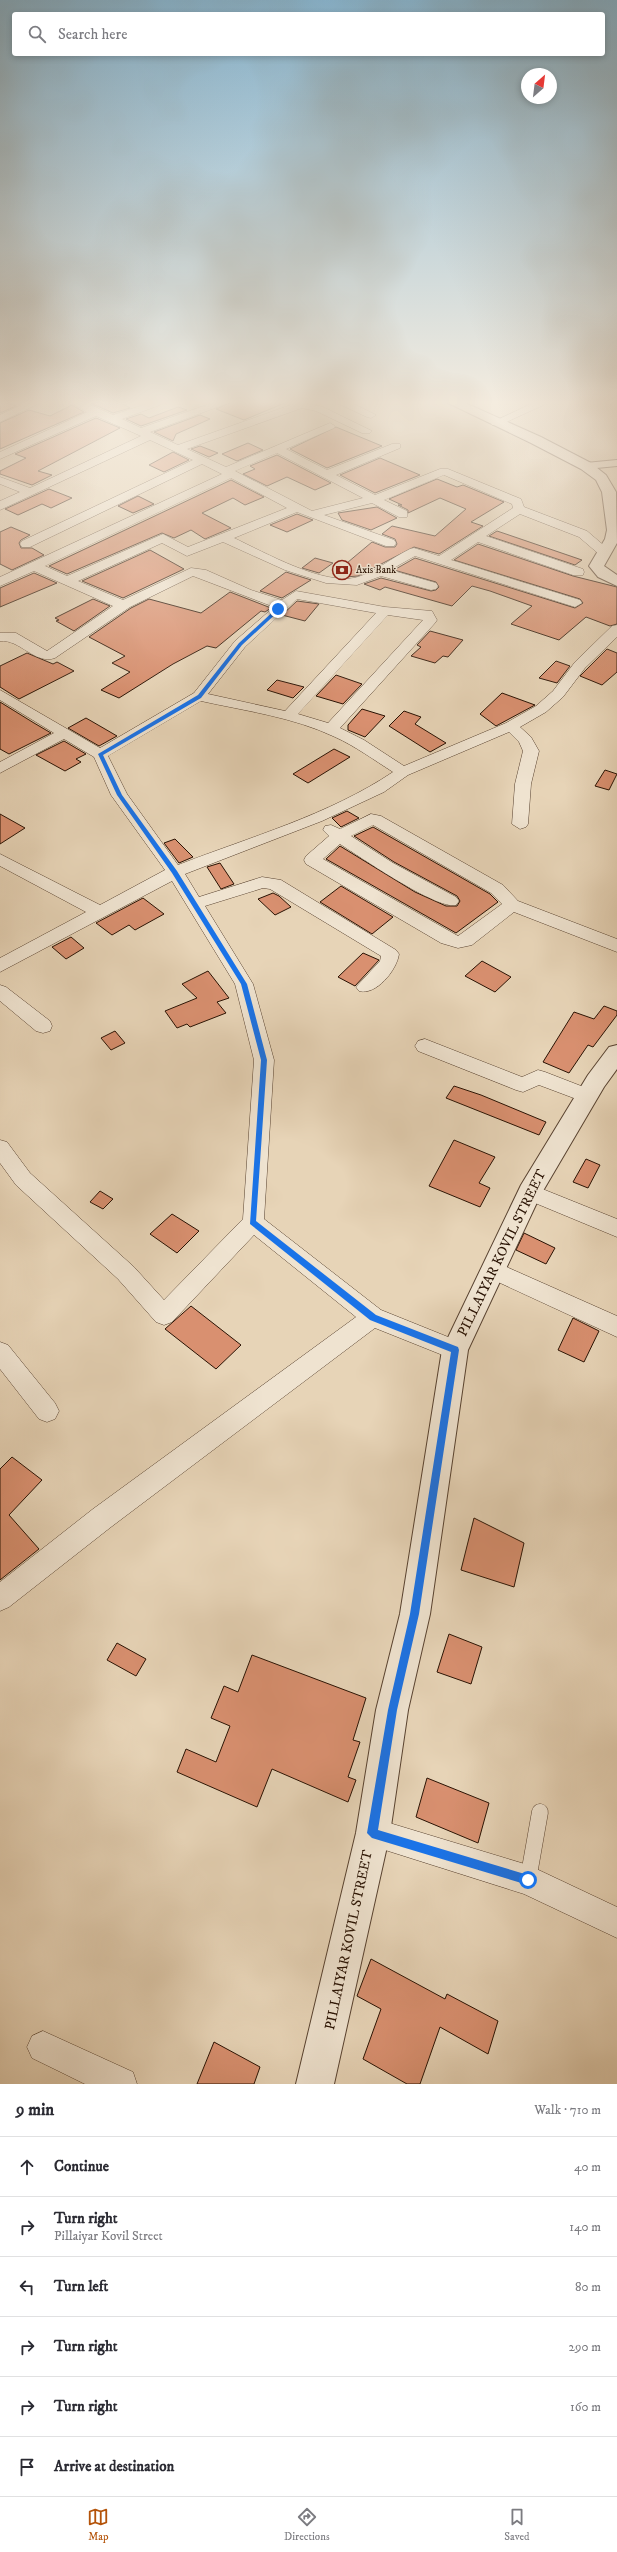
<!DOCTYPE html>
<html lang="en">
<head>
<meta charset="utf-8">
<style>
	:root { --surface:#fff; --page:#f7f7f7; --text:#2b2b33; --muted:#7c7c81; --line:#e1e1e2; --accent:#b45309 }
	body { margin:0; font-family:"IM FELL DW Pica",serif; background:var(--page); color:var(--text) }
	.compass { position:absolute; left:521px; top:68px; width:36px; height:36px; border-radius:50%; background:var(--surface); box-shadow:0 2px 6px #0003; rotate:28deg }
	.stop { position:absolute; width:12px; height:12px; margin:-9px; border:3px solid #1a73e8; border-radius:50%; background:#fff }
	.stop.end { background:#1a73e8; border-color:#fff; box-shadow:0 1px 4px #0008 }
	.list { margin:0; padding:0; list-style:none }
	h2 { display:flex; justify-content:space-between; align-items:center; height:52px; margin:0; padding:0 16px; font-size:17px }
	h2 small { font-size:13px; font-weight:400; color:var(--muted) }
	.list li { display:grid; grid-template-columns:26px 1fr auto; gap:12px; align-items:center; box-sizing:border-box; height:60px; padding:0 16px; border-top:1px solid var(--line) }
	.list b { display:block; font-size:15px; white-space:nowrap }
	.list p { margin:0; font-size:13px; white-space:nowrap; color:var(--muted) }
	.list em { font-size:13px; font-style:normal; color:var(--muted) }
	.icon { flex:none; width:22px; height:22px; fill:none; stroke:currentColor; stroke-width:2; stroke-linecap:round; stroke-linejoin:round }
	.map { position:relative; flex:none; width:617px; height:2084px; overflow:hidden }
	.search { position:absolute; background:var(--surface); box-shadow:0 2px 6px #0003; left:12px; right:12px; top:12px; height:44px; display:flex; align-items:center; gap:10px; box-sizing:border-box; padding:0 14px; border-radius:4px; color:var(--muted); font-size:15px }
	.sheet { height:412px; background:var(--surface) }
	nav { display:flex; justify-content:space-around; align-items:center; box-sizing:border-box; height:56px; border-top:1px solid var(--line); background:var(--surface); font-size:11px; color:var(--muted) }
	nav a { display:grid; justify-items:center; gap:2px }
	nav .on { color:var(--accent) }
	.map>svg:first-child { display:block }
	.building { fill:#d99070; stroke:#291203 }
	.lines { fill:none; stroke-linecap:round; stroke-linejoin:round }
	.service-far1-casing { stroke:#584230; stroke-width:8 }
	.service-casing { stroke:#584230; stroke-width:17 }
	.minor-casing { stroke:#584230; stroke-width:1 }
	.tertiary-casing { stroke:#584230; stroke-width:2 }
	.service-far1 { stroke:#efe3d0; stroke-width:6 }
	.service { stroke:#efe3d0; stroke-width:16 }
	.minor { fill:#efe3d0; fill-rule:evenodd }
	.tertiary { fill:#efe3d0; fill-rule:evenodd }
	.route { fill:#1a73e8 }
	.labels { text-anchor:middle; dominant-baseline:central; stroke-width:3; stroke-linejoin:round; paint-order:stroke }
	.far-poi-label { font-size:10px; fill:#291203; stroke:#efe3d0; text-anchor:start }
	.near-street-label { font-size:14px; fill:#291203; stroke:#efe3d0 }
</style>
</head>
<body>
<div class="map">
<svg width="617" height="2084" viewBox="0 0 617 2084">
	<rect width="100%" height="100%" fill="#e7d4b7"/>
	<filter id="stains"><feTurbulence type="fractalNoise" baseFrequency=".005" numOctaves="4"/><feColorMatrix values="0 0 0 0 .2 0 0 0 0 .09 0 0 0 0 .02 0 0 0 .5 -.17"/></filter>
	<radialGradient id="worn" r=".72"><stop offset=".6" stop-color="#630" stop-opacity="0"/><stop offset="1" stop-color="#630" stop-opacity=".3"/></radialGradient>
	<g class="building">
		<polygon points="0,402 3,402 16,406 0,413"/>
		<polygon points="88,402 119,402 130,408 113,413"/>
		<polygon points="232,402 287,402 244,420 216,409"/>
		<polygon points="72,405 84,412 0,449 0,423 29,410 50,416"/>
		<polygon points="178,407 187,410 141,426 126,419 141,414 149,418"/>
		<polygon points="200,415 210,419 176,434 173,441 154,432"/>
		<polygon points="96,418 120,428 38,471 52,475 32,485 0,474 0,471 26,458 15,454"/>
		<polygon points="336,427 382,446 327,468 290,449"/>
		<polygon points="248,443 263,450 237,461 222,454"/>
		<polygon points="200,446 218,453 209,457 191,449"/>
		<polygon points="173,452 189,460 164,472 149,465"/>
		<polygon points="277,455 331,483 315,490 287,477 267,486 243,474 255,469 250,466"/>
		<polygon points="380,458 420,475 375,493 340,475"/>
		<polygon points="437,479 457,487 463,485 504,502 471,522 483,526 439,554 414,547 358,576 345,577 335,573 372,542 385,547 395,547 397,544 395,539 382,534 392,526 435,536 466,509 440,498 408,513 408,510 398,505 402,505 389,499"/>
		<polygon points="231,480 264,497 245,505 233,498 202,513 231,528 205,539 191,530 174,538 162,533 67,574 49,566"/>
		<polygon points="49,489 72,498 51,508 42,504 18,515 5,509"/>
		<polygon points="138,496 154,504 133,513 118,506"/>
		<polygon points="377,507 397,518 371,530 342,520 338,513"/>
		<polygon points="297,514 313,520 287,532 270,525"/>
		<polygon points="11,527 30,535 21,540 19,543 21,548 32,548 44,555 12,570 0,564 0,532"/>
		<polygon points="497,531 503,533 582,560 575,565 489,536"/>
		<polygon points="478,544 573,576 617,587 617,624 610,626 586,617 559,640 511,624 532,606 490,591 472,586 452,606 385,587 380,590 364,584 381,578 431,591 436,590 439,587 436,582 394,570 415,558 575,608 583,603 580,599 454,560"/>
		<polygon points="150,550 184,569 123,598 82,581"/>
		<polygon points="315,558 333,563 319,573 302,568"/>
		<polygon points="286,572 311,580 282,598 260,591"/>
		<polygon points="34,573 57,583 0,607 0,588"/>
		<polygon points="230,592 271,608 265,612 261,611 216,648 207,646 173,664 119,698 101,690 130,672 112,663 125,656 89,637 131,608 149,599 201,613"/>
		<polygon points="93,599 110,606 74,631 56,621 59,620 55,618"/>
		<polygon points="297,601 319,604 305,621 282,615"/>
		<polygon points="430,631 463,640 448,657 443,656 435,663 411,656 421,647 417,645"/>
		<polygon points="607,649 617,653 617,672 602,685 580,676"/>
		<polygon points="27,653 53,664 57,662 74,671 19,699 0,687 0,666"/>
		<polygon points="556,661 570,666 557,683 539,678"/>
		<polygon points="336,675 362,684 343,704 316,696"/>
		<polygon points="277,680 304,687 293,698 267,690"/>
		<polygon points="502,693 535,705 496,726 480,714"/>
		<polygon points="0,702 34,723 51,733 9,754 0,749"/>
		<polygon points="362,709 385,716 365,737 348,730 348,725"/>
		<polygon points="404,711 421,717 415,724 446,743 430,752 389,726"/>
		<polygon points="86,718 105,729 117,736 99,746 68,728"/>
		<polygon points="64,741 86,754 76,759 81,762 65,771 36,755"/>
		<polygon points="334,749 350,757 308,783 293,774"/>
		<polygon points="605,770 617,774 609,790 595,786"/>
		<polygon points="347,811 359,818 341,827 332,818"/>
		<polygon points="0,814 25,828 0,844"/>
		<polygon points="373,827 490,894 498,902 456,933 326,859 340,846 415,892 446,906 457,906 460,901 457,896 394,862 354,836"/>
		<polygon points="175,839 193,857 179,863 164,843"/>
		<polygon points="220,863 234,884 221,889 207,867"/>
		<polygon points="341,886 393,917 372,934 320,902"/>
		<polygon points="273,893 279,896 291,907 275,915 258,899"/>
		<polygon points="143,898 164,914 135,930 129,925 112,935 96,923"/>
		<polygon points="71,937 84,948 66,959 52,947"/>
		<polygon points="363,953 379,960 355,986 338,977"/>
		<polygon points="482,961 511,977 495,992 465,976"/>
		<polygon points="208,971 229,998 217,1002 226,1013 190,1027 187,1024 177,1028 165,1011 197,998 182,984"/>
		<polygon points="604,1006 617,1011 617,1015 593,1047 588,1045 569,1073 543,1062 574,1012 594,1019"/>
		<polygon points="115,1031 125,1043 111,1050 101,1038"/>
		<polygon points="454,1086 481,1095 546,1122 539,1135 446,1098"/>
		<polygon points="454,1140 495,1157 479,1183 490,1188 480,1207 429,1186"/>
		<polygon points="586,1159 600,1165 588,1188 573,1182"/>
		<polygon points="100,1191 113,1199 103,1209 90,1202"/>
		<polygon points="172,1214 199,1231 177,1253 150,1234"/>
		<polygon points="524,1233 555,1248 546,1264 516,1250"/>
		<polygon points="191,1306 241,1345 216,1369 165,1329"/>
		<polygon points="573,1318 599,1331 584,1362 558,1350"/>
		<polygon points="12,1457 42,1480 9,1515 39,1549 0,1580 0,1469"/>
		<polygon points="474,1518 524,1543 514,1587 461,1570"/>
		<polygon points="449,1634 482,1647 471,1684 437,1672"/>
		<polygon points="117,1643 146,1659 136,1676 107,1660"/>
		<polygon points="252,1655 366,1698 353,1740 360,1742 348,1777 356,1780 348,1802 272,1769 257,1807 177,1772 186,1749 216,1762 230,1726 211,1718 224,1686 238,1692"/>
		<polygon points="427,1778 489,1803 478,1843 416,1817"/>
		<polygon points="371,1959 445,1999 447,1994 498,2021 488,2054 440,2027 420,2084 407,2084 363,2059 381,2009 357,1996"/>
		<polygon points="214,2042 260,2067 254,2084 197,2084"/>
	</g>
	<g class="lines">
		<defs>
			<polyline id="service-far1" points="586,466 617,463"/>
			<polyline id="service" points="528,1880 540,1812"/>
			<g id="minor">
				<polygon points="28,402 42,402 0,422 0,415"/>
				<path d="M70 402H84L113 415 152 402H168L122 419 141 428 215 402H231L150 432 178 445 299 402 323 407 372 431 370 433H362L316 411 302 408 187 449 226 467 330 423 335 426 334 428 286 449 327 470 392 444H400V448L336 475 375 495 440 469H448L521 499 524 507 587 531 608 549 610 552 608 555H600L579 537 520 514 486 536 583 569 584 572 583 575H573L478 542 451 560 580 600 582 603 575 607 415 556 390 570 436 583 438 586 436 589 431 590 381 576 357 585 326 583 285 570 223 542 187 556 162 543 78 581 123 600 191 568 206 570 251 590 282 600 296 591 385 607 432 611 437 620 435 623 340 728 364 740 404 766 506 723 536 706 553 691 575 662 612 626 617 625V637L585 668 563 697 546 712 520 727 531 737 539 751 531 784 528 824 526 827 520 829 512 824 515 784 523 751 519 742 509 732 408 775 384 792 322 821 185 874 199 897 262 877 281 880 396 950 399 954C397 970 376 996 359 991L356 987 380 961 381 956 270 889 263 888 205 906 253 984 274 1060 264 1219 381 1310 463 1343 467 1350 463 1357 455 1360 375 1328 111 1527 9 1607 0 1611V1582L93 1509 356 1317 254 1235 172 1322 164 1325 156 1322 118 1279 16 1185 0 1163V1140L7 1142 30 1173 134 1267 164 1300 243 1219 254 1060 235 984 172 881 0 972V958L86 912 0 866V854L100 905 165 870 111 795 94 757 64 739 0 773V762L54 733 0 700V690L100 748 194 693 235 641 274 607 193 576 130 607 55 658C35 665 20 639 0 641V633H16L47 651 113 606 34 571 0 586V577L222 474 202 464 30 547H22L20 544 22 541 193 460 150 440 0 510V501L20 492 0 484V477L30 488 141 436 96 416 0 459V452L87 412ZM277 453 363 498 312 511 235 471ZM444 475 512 504 513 508 439 556 414 548 410 549C392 558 376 571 358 577 325 587 264 552 234 538L297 512 386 546H394L396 543 394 540 324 515 372 503 399 517H407V511L384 500ZM231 478 287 508 188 547 163 534 67 576 45 566ZM297 599 376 613 285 711 208 694 245 647ZM388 615 423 620 328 723 298 714ZM201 701C246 711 293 717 335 737 355 746 374 760 393 772 329 815 250 837 178 865L127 794 108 756Z"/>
				<polygon points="335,402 350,402 376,415 371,418 367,417"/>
				<polygon points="535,402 550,402 500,425 492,425 491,423"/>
				<path d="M371 814 381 816 503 885 518 901 617 939V952L514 912 472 945 458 948 441 943 306 864 304 860 306 856 329 836 323 830 325 826 331 825 340 829ZM373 825 491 893 502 904 458 936 323 859 340 844C359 856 437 910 456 905L459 901 456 897 393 863 351 836Z"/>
				<polygon points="0,985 6,987 50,1021 52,1026 50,1031 43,1033 36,1031 0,1001"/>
				<polygon points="425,1039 522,1077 538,1070 545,1072 594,1091 597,1096 594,1101 587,1103 539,1085 523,1092 516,1090 418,1051 415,1046 418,1041"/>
				<polygon points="530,1184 617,1219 617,1237 523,1198 520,1192 523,1186"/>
				<polygon points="493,1261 617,1316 617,1337 485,1276 482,1270 485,1264"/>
				<polygon points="0,1342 8,1345 55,1403 59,1411 55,1419 47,1422 39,1419 0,1369"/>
				<polygon points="373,1818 528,1865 617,1907 617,1938 524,1894 363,1843 358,1833 363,1823"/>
				<polygon points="43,2031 133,2072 137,2084 85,2084 32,2058 27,2047 32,2036"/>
			</g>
			<g id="tertiary">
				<polygon points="446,402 463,402 541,437 591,463 606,475 616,492 617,543 604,566 617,575 617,586 598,577 589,566 605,539 607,530 602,492 596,480 581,469 531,443"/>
				<polygon points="617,1045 617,1069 604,1087 540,1196 468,1350 430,1614 408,1710 390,1833 334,2084 296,2084 356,1833 376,1710 400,1614 442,1350 521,1185 588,1075 609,1047"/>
			</g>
		</defs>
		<use href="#service-far1" class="service-far1-casing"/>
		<use href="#service" class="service-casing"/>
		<use href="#minor" class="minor-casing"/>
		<use href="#tertiary" class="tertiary-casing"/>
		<use href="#service-far1" class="service-far1"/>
		<use href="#service" class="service"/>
		<use href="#minor" class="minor"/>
		<use href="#tertiary" class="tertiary"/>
	</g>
	<linearGradient id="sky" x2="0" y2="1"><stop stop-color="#87b6d2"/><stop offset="0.58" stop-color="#f4ecdf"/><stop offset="1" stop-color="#f4ecdf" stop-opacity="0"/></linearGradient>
	<rect width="617" height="694" fill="url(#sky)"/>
	<polygon class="route" points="277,608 281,609 242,645 201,698 103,755 122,795 177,871 247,984 267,1060 256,1221 376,1315 458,1347 459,1350 419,1614 397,1710 378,1830 528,1875 533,1880 528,1885 372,1838 367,1833 388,1710 410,1614 451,1352 370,1320 250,1224 261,1060 241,984 172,873 117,795 98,754 198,695 239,643"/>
	<defs>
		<symbol id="bank-ring" viewBox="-11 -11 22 22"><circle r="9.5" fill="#efe3d0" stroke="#8f2418" stroke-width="1.5"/><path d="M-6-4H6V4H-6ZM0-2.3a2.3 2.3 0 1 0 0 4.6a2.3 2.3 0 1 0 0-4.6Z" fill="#8f2418"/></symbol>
	</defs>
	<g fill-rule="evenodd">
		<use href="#bank-ring" x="331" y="559" width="22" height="22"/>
	</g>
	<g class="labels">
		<g class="far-poi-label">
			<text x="356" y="570">Axis Bank</text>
		</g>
		<g class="near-street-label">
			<text transform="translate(502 1253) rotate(-64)">PILLAIYAR KOVIL STREET</text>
			<text transform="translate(349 1940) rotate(-78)">PILLAIYAR KOVIL STREET</text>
		</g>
	</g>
	<rect width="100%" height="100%" filter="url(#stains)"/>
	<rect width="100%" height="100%" fill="url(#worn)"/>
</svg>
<svg class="compass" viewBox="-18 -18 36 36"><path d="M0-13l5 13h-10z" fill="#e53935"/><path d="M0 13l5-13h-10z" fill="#7c7c81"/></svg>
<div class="stop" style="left:528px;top:1880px"></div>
<div class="stop end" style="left:278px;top:609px"></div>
<div class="search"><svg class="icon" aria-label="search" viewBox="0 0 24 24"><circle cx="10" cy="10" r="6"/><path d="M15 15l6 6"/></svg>Search here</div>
</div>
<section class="sheet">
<h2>9 min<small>Walk · 710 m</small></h2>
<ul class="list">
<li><svg class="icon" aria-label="ahead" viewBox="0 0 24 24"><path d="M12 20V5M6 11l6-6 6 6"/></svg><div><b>Continue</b></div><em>40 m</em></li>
<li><svg class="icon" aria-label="right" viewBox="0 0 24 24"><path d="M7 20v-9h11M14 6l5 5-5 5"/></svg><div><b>Turn right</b><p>Pillaiyar Kovil Street</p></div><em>140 m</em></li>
<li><svg class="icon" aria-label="left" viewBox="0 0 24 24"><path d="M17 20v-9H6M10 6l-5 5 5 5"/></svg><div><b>Turn left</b></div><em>80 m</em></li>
<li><svg class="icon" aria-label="right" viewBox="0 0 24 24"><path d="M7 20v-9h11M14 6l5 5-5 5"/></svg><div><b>Turn right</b></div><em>290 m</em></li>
<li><svg class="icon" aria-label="right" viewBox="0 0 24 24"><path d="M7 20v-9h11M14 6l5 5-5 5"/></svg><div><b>Turn right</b></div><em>160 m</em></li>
<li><svg class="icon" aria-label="arrive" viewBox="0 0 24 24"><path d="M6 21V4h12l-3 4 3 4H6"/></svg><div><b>Arrive at destination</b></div></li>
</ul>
</section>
<nav>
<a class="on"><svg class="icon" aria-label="map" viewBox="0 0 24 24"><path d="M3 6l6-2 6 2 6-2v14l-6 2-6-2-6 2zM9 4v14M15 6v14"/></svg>Map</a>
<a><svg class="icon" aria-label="directions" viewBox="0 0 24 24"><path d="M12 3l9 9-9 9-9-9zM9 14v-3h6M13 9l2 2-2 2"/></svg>Directions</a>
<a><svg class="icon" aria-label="saved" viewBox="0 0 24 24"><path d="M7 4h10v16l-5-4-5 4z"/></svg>Saved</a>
</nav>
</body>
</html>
